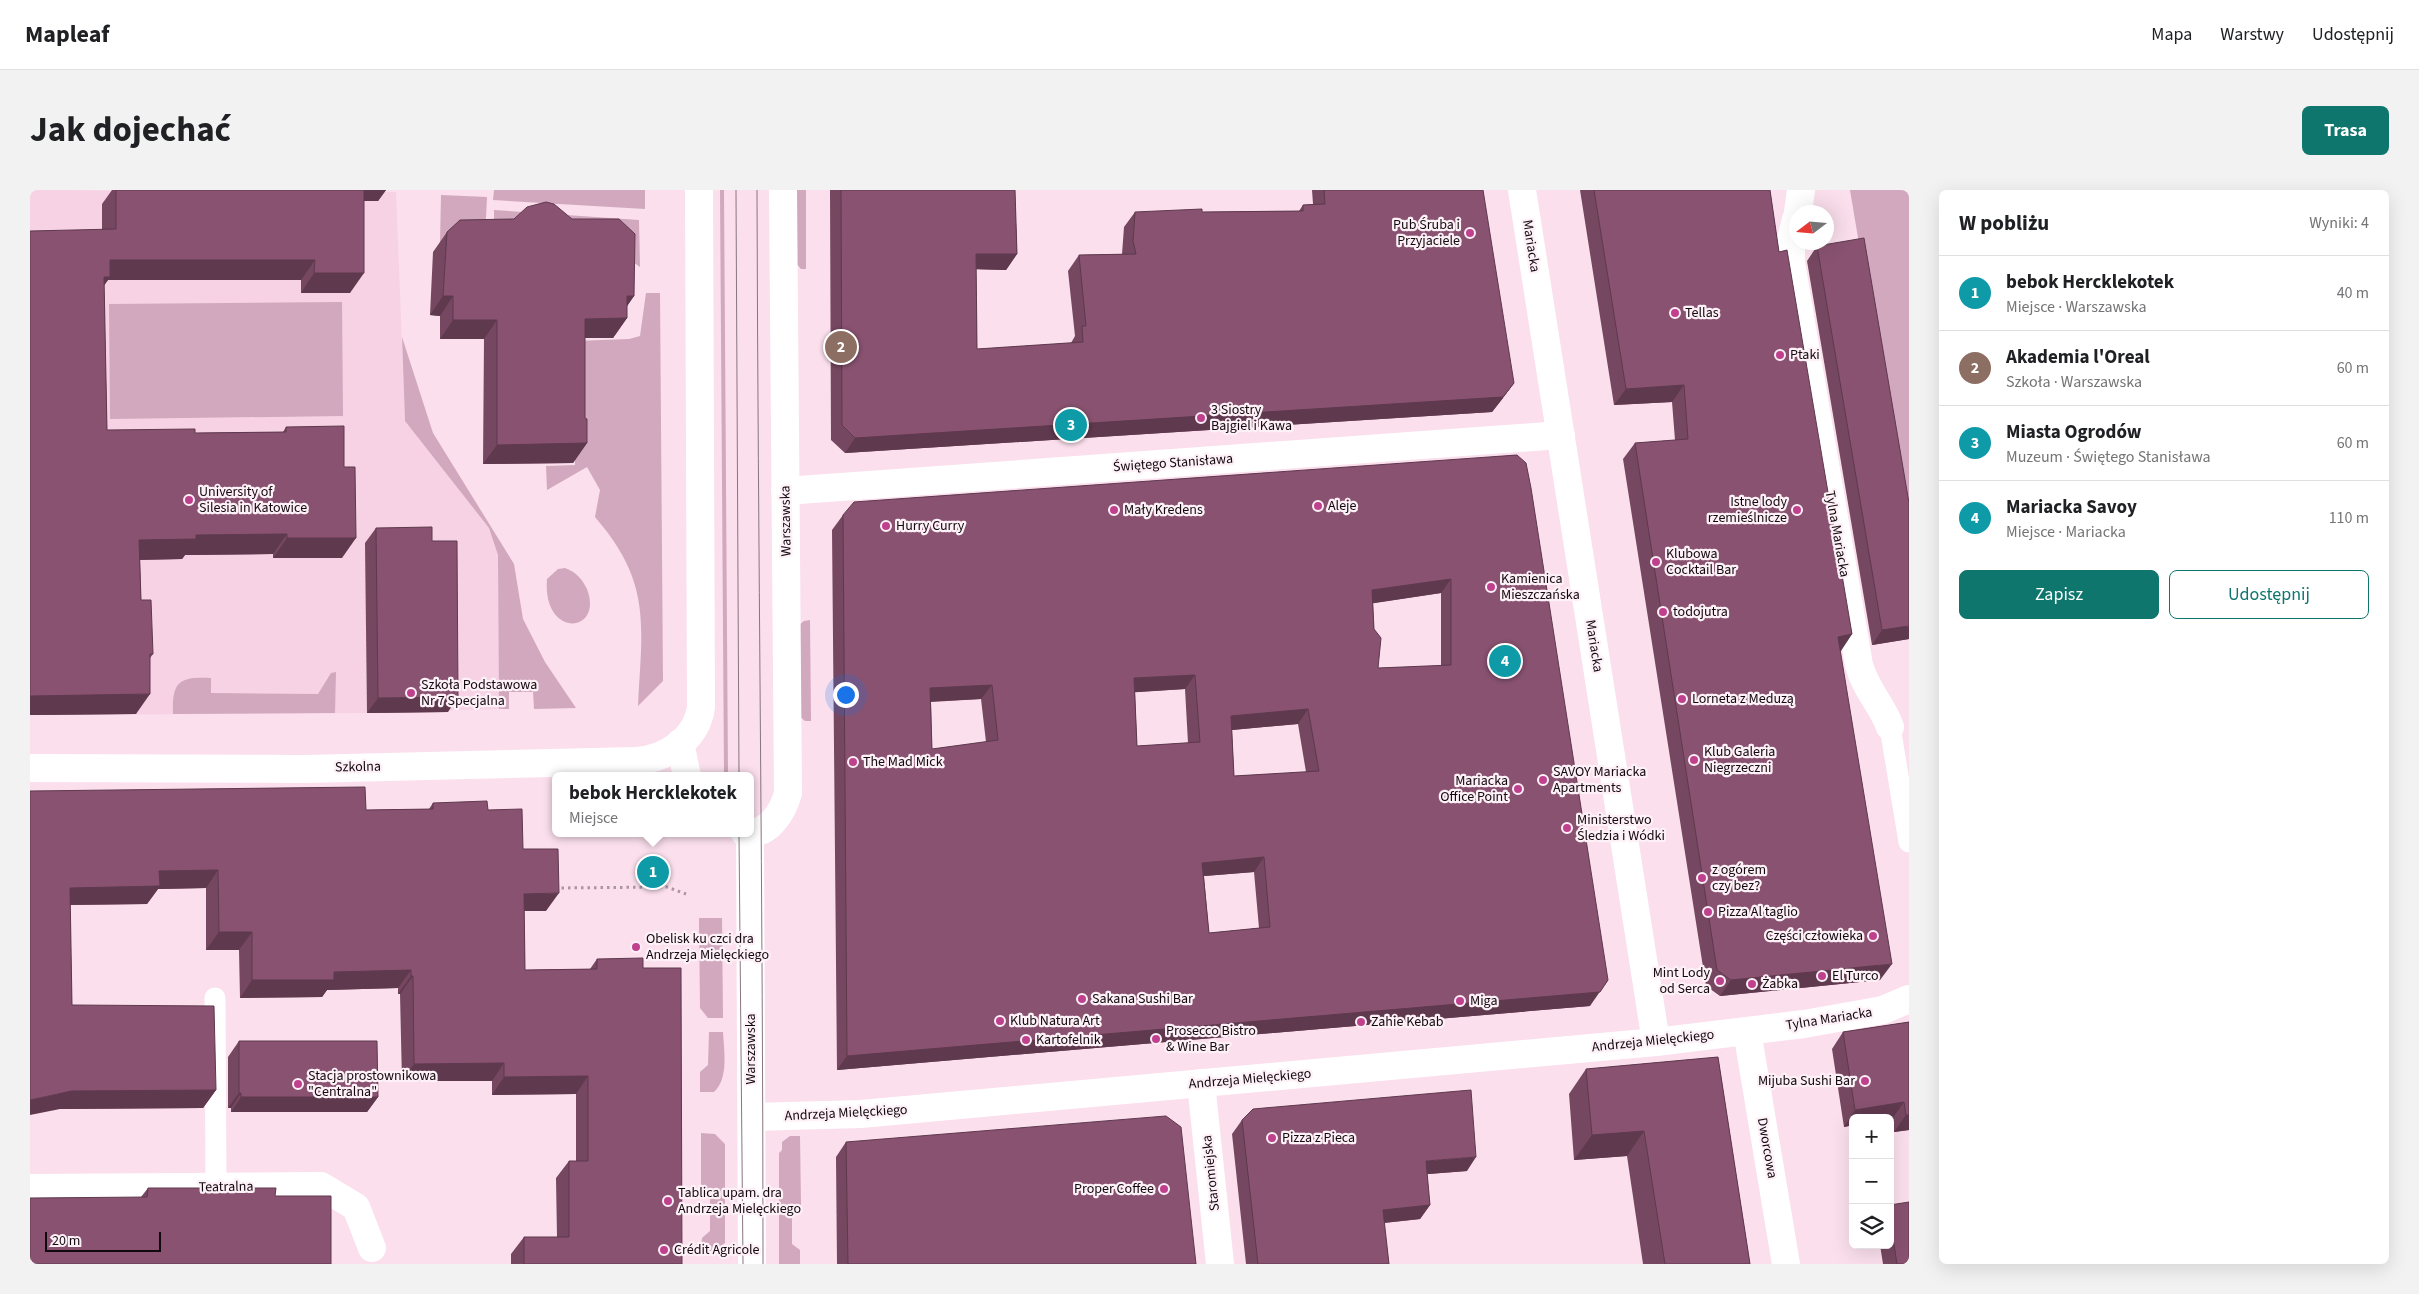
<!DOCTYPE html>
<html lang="pl">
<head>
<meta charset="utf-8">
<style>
	:root { --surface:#fff; --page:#f2f2f2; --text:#202124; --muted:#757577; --line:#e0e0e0; --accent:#0f766e }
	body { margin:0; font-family:"Source Sans 3",sans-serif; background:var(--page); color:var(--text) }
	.controls { position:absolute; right:15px; bottom:15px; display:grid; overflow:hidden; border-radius:8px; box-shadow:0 5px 20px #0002 }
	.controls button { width:45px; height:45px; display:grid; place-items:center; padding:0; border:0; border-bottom:1px solid var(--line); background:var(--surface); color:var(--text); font:25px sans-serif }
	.compass { position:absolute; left:1759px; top:15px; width:45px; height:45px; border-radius:50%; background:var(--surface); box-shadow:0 5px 20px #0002; rotate:254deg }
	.scale { position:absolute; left:15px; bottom:12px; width:116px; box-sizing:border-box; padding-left:5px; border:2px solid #12090e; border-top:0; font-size:14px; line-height:18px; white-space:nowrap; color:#12090e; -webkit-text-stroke:4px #fdf1f7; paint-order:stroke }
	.you { position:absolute; left:815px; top:504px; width:18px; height:18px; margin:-12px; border:4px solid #fff; border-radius:50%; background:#1a73e8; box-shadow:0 0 0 8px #1a73e833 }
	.badge { display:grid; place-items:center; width:32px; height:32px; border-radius:50%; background:var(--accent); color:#fff; font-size:16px; font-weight:700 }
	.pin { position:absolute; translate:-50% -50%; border:2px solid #fff; box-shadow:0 1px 5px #0006 }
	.popup { position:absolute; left:522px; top:582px; width:202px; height:65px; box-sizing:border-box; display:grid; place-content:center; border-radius:8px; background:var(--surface); filter:drop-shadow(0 1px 4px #0005); font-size:16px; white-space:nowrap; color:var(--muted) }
	.popup b { font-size:19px; color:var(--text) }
	.popup::after { content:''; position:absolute; left:50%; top:100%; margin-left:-10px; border:10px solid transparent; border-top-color:var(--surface) }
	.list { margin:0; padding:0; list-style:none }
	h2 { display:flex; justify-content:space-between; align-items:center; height:65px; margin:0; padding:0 20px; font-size:21px }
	h2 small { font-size:16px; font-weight:400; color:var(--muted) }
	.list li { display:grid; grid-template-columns:32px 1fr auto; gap:15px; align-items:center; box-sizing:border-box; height:75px; padding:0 20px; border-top:1px solid var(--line) }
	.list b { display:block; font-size:19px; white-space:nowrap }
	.list p { margin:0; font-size:16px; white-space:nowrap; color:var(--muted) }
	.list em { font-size:16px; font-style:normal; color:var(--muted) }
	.actions { display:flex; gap:10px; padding:15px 20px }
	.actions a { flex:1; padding:11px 0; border:1px solid var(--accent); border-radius:8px; text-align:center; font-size:18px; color:var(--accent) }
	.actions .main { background:var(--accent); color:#fff }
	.icon { flex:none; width:28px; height:28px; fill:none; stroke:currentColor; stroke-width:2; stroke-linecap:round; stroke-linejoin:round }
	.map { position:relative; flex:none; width:1879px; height:1074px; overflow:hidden; border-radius:8px }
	header { display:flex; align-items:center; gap:30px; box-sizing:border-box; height:70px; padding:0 25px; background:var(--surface); border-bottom:1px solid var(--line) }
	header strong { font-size:24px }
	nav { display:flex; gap:28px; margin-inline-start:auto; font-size:18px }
	.intro { display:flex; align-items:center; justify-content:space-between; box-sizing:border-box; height:120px; padding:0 30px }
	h1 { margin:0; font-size:35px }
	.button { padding:12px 22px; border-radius:8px; background:var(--accent); color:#fff; font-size:18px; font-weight:700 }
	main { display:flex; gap:30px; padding:0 30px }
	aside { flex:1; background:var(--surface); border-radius:8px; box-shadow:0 5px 20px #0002 }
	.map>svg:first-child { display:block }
	.built { fill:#f6d2e4 }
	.green { fill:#d1a8bd }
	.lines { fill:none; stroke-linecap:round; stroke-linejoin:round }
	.path { stroke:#ab95a0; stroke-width:3; stroke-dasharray:2.5 4; stroke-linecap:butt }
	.service { stroke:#fff; stroke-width:21 }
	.pedestrian { stroke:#fff; stroke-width:28 }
	.minor { stroke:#fff; stroke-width:28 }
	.tertiary { stroke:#fff; stroke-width:28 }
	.tram { stroke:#88757f; stroke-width:1 }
	.wall { fill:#754760; fill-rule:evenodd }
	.shaded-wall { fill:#5f394e }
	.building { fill:#885270; stroke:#5f394e; fill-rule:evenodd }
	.poi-dot { fill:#bf418e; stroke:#fdf1f7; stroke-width:2 }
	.labels { text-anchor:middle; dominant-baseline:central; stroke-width:4.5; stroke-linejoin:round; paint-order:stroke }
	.poi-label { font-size:14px; fill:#12090e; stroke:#fdf1f7; text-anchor:start }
	.street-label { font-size:14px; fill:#12090e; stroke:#fdf1f7 }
</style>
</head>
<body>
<header>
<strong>Mapleaf</strong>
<nav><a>Mapa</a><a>Warstwy</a><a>Udostępnij</a></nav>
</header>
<div class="intro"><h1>Jak dojechać</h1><a class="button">Trasa</a></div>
<main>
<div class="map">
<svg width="1879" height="1074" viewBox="0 0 1879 1074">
	<rect width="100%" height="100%" fill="#fbdfed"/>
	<polygon class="built" points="0,0 366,2 375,231 459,338 468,365 469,519 337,523 0,525"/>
	<g class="green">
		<polygon points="464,0 615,0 615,19 463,10"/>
		<polygon points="690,0 694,0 698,586 694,586"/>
		<polygon points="766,0 776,0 776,79 771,79 766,73"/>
		<polygon points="1820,0 1879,0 1879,352"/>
		<polygon points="411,5 457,7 455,47 410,53"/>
		<polygon points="464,20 609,30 610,77 603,72 464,45"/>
		<path d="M616 103H630L633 491 608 516C612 434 622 393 565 327L570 300 557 277 517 300 516 276 545 275V151L599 149 610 146Z"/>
		<polygon points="312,112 313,226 80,229 79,114"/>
		<polygon points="372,147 403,243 484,374 493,429 515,472 546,518 504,519 503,502 479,502 479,519 469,519 468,365 459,338 375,231"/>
		<path d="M535 378C546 382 552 389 557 399 574 444 512 449 517 389L528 379Z"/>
		<polygon points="780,430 781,531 775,531 769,526 769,435 774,431"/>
		<path d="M306 482 305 523 143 524C142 490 150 487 181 488V503L288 504 301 483Z"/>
		<polygon points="669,728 692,728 693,828 678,828 670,818"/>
		<path d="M679 842H693C694 861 699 888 684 902H670V882L678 875Z"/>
		<polygon points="671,943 685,944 695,954 695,1053 684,1061 671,1061 672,1048 680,1041 680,1006 671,997"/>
		<polygon points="760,946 770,946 771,1015 762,1022 762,1054 770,1060 770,1074 749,1074 749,963 752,960 752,952"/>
	</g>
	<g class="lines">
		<g class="path">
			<polyline points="644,643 644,648"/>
			<polyline points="525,698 637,697 656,704"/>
		</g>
		<g class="service">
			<polyline points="1860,537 1879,652"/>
			<polyline points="185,808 186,997"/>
		</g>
		<g class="pedestrian">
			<polyline points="1492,0 1626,852"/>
			<polyline points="755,301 1531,245"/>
			<polyline points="1717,841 1756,1074"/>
			<polyline points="1171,893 1190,1074"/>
			<polyline points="722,927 831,924 1626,852 1774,834 1853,820 1879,809"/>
		</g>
		<g class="minor">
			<polyline points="1768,22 1771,0"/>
			<path d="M1766 29 1761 49V73L1829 475C1836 501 1852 514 1860 537"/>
			<polyline points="650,553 657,586"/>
			<path d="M715 643C738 646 753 622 758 603L753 0"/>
			<polyline points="720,644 722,1074"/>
			<polyline points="0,998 291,996 326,1017 342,1058"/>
		</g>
		<path class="tertiary" d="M0 578 275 579 606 571C636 569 667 549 671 517L669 0"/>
		<g class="tram">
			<polyline points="706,0 709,586"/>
			<path d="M727 0C728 358 733 716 733 1074"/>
			<polyline points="709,643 713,1074"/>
		</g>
	</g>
	<g class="wall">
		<polygon points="82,0 356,0 348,11 334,11 320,103 271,103 271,90 78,90 74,95 77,240 165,243 253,242 256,237 312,368 243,368 243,364 155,365 152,369 110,370 111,410 123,464 120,468 106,524 0,525 72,40 72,14"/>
		<polygon points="800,0 985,0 987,64 976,80 946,79 947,159 1041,153 1045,146 1038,81 1049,65 1092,64 1094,37 1105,22 1172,22 1269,21 1273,15 1283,14 1282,0 1453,0 1473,208 1462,222 815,263 801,250"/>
		<polygon points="1550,0 1740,0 1749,62 1822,444 1810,461 1850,790 1690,806 1676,796 1593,269 1605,253 1645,250 1642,212 1584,215"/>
		<polygon points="417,42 604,106 597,116 597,128 583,148 555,148 555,228 557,253 543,273 453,274 454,149 410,149 410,126 400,125 403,62"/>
		<polygon points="1787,56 1879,449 1842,455 1777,71"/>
		<path d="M1487 265 1560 816 807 880 802 340 813 325ZM1411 403V476L1348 478 1344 439 1343 413ZM1155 499 1158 553 1107 556 1105 502ZM951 509 956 552 902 559 901 512ZM1268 534 1276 582 1204 586 1202 540ZM1224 682 1229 738 1179 743 1174 686Z"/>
		<polygon points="346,338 402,351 418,522 337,523 335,353"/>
		<polygon points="0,601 336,620 399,619 403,613 458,620 493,659 516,721 494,721 495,780 560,779 567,769 613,778 652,1074 481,1074 481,1064 494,1047 527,1047 526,988 539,971 546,971 546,904 462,905 462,891 372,891 370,804 368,804 368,798 297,800 292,807 210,808 209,760 176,760 176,698 128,699 117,714 40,715 42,815 186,900 173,918 30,919"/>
		<polygon points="1879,832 1879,940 1864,942 1862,929 1860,929 1860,928 1814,937 1802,859 1813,842"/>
		<polygon points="209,851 348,907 337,922 201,922 201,918 198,918 198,867"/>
		<polygon points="1688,867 1720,1074 1613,1074 1597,966 1544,970 1539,904 1556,879"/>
		<polygon points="1212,930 1437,981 1397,984 1400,1015 1390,1029 1354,1033 1359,1074 1216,1074 1202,944"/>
		<polygon points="816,952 1166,1074 807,1074 806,967"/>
		<polygon points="118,998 245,1006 111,1007"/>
		<polygon points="1860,1015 1879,1074 1853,1074 1850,1055 1860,1055"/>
	</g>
	<g class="shaded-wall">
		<polygon points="328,0 356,0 348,11 320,11"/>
		<polygon points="946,64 987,64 976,80 935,79"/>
		<polygon points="80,70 285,70 271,90 78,90 66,107"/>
		<polygon points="284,83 334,83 320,103 271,103"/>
		<polygon points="413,106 423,106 410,126 400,125"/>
		<polygon points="597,106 604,106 591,125"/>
		<polygon points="597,128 583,148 541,148 555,129"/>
		<polygon points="423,130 467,130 454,149 410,149"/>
		<polygon points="1484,193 1473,208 1462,222 815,263 825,248"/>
		<polygon points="1654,195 1642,212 1584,215 1596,199"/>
		<polygon points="557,253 543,273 453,274 467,255"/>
		<polygon points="257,344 243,364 155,365 152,369 96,370 109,350 166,345"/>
		<polygon points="257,348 326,348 312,368 243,368"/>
		<polygon points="1421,389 1411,403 1332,415 1342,400"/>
		<polygon points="1879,436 1879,449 1842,455 1852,440"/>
		<polygon points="1822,444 1811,461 1796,463 1808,447"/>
		<polygon points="1165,485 1155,499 1094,503 1104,488"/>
		<polygon points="962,495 951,509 890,512 900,498"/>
		<polygon points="120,504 106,524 0,525 0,506"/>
		<polygon points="428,507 418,522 337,523 348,508"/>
		<polygon points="1278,519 1268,534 1191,541 1201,526"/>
		<polygon points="1234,667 1224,682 1162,687 1172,673"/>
		<polygon points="188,680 176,698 128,699 117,714 27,715 40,698 129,681"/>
		<polygon points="529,703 516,721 481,721 494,704"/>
		<polygon points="189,742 222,742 209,760 176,760"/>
		<polygon points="1862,774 1850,790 1690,806 1701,790"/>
		<polygon points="381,780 368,798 297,800 292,807 210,808 222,790 304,782"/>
		<polygon points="381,786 383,786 370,804 368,804"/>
		<polygon points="1578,790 1560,816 807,880 817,866"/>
		<polygon points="474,873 462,891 372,891 384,874"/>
		<polygon points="558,886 546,904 462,905 474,887"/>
		<polygon points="186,900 173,918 30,919 0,925 0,910 42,901"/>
		<polygon points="209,903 211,903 201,918 198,918"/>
		<polygon points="211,907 348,907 337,922 201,922"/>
		<polygon points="1874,912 1862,929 1860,929 1860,928 1823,928 1823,935 1814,937 1825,920"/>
		<polygon points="1876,925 1879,925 1879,940 1864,942"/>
		<polygon points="1614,941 1597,966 1544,970 1562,945"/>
		<polygon points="1446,967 1437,981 1386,985 1396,971"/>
		<polygon points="1400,1015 1390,1029 1343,1034 1353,1020"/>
	</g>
	<g class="building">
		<polygon points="86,0 334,0 334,83 284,83 285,70 80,70 80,87 74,87 77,240 165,239 165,243 256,242 256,237 314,236 314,277 325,277 326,348 257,348 257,344 166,345 166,349 109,350 111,410 121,410 123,464 120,464 120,504 0,506 0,41 86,39"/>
		<polygon points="811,0 985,0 987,64 946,64 947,159 1053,152 1052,136 1056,136 1049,65 1106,64 1103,51 1105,22 1172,19 1172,22 1273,21 1273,15 1295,14 1294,0 1453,0 1484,193 1473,207 825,248 812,235"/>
		<polygon points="1564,0 1740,0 1749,62 1757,60 1822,444 1808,447 1862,774 1701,790 1687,780 1605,253 1658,249 1654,195 1596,199"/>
		<polygon points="516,12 524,14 542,29 589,29 605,44 604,106 597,106 597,128 555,129 555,228 557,229 557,253 467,255 467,130 423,130 423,106 413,106 417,42 430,30 484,29 497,17"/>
		<polygon points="1834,48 1879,313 1879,436 1852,440 1787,56"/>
		<path d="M1487 265 1496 273 1501 298 1578 790 1570 802 817 866 813 325 824 312ZM1421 389V475L1348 478 1351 448 1344 439 1342 400ZM1165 485 1170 552 1107 556 1104 488ZM962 495 968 550 902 559 900 498ZM1278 519 1289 581 1204 586 1201 526ZM1234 667 1240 737 1179 743 1172 673Z"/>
		<polygon points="402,337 402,351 427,351 428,507 348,508 346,338"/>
		<polygon points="335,597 336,620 403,619 403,613 457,611 458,620 492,619 493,659 528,659 529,703 494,704 495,780 567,779 567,769 613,768 613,778 651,778 652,1074 494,1074 494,1047 539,1047 539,971 558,971 558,886 474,887 474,873 384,874 383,786 381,786 381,780 304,782 304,790 222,790 222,742 189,742 188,680 129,681 130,696 40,698 42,815 184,816 186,900 42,901 0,910 0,601"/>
		<polygon points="1879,832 1879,925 1876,925 1874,912 1825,920 1813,842"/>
		<polygon points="209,851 347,851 348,907 211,907 211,903 209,903"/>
		<polygon points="1688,867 1720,1074 1635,1074 1614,941 1562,945 1556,879"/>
		<polygon points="1441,900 1446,967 1396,971 1400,1015 1353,1020 1359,1074 1228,1074 1212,930 1223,919"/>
		<polygon points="1136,926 1151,937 1166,1074 818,1074 816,952"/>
		<polygon points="118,998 246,998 245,1006 301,1006 301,1074 0,1074 0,1008 117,1007"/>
		<polygon points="1879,1012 1879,1074 1867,1074 1860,1029 1860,1015"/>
	</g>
	<g class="poi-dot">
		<circle cx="1440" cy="43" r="5"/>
		<circle cx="1645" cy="123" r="5"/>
		<circle cx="1750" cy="165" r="5"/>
		<circle cx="1171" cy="228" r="5"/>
		<circle cx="159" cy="310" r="5"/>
		<circle cx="1288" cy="316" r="5"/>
		<circle cx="1084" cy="320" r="5"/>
		<circle cx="1767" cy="320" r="5"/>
		<circle cx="856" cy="336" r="5"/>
		<circle cx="1626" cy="372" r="5"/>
		<circle cx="1461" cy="397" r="5"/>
		<circle cx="1633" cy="422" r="5"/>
		<circle cx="381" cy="503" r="5"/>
		<circle cx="1652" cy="509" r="5"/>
		<circle cx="1664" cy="570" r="5"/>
		<circle cx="823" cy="572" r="5"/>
		<circle cx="1513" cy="590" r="5"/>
		<circle cx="1488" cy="599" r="5"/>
		<circle cx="1537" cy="638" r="5"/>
		<circle cx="1672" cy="688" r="5"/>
		<circle cx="1678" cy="722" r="5"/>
		<circle cx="1843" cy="746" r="5"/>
		<circle cx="606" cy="757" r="5"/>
		<circle cx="1792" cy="786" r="5"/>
		<circle cx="1690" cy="791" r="5"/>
		<circle cx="1722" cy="794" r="5"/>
		<circle cx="1052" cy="809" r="5"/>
		<circle cx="1430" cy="811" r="5"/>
		<circle cx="970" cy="831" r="5"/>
		<circle cx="1331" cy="832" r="5"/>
		<circle cx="1126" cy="849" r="5"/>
		<circle cx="996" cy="850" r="5"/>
		<circle cx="1835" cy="891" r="5"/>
		<circle cx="268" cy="894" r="5"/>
		<circle cx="1242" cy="948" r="5"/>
		<circle cx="1134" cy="999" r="5"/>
		<circle cx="638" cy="1011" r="5"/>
		<circle cx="634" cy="1060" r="5"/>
	</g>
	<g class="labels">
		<g class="poi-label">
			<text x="1430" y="35" text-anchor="end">Pub Śruba i<tspan x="1430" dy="16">Przyjaciele</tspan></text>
			<text x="1655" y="123">Tellas</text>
			<text x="1760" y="165">Ptaki</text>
			<text x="1181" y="220">3 Siostry<tspan x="1181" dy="16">Bajgiel i Kawa</tspan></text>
			<text x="169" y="302">University of<tspan x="169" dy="16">Silesia in Katowice</tspan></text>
			<text x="1757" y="312" text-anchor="end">Istne lody<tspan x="1757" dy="16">rzemieślnicze</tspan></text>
			<text x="1298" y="316">Aleje</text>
			<text x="1094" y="320">Mały Kredens</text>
			<text x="866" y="336">Hurry Curry</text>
			<text x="1636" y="364">Klubowa<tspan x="1636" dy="16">Cocktail Bar</tspan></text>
			<text x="1471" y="389">Kamienica<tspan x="1471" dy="16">Mieszczańska</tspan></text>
			<text x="1643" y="422">todojutra</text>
			<text x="391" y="495">Szkoła Podstawowa<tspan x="391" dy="16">Nr 7 Specjalna</tspan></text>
			<text x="1662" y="509">Lorneta z Meduzą</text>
			<text x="1674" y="562">Klub Galeria<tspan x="1674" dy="16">Niegrzeczni</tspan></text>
			<text x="833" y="572">The Mad Mick</text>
			<text x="1523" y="582">SAVOY Mariacka<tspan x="1523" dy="16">Apartments</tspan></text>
			<text x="1478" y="591" text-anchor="end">Mariacka<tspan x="1478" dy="16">Office Point</tspan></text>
			<text x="1547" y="630">Ministerstwo<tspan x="1547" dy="16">Śledzia i Wódki</tspan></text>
			<text x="1682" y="680">z ogórem<tspan x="1682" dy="16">czy bez?</tspan></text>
			<text x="1688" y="722">Pizza Al taglio</text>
			<text x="1833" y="746" text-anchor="end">Części człowieka</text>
			<text x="616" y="749">Obelisk ku czci dra<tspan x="616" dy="16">Andrzeja Mielęckiego</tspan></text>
			<text x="1680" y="783" text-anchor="end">Mint Lody<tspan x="1680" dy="16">od Serca</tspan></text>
			<text x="1802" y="786">El Turco</text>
			<text x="1732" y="794">Żabka</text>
			<text x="1062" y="809">Sakana Sushi Bar</text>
			<text x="1440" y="811">Miga</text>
			<text x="980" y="831">Klub Natura Art</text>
			<text x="1341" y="832">Zahie Kebab</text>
			<text x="1136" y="841">Prosecco Bistro<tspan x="1136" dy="16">&amp; Wine Bar</tspan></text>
			<text x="1006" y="850">Kartofelnik</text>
			<text x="278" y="886">Stacja prostownikowa<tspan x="278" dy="16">"Centralna"</tspan></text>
			<text x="1825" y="891" text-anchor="end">Mijuba Sushi Bar</text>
			<text x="1252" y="948">Pizza z Pieca</text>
			<text x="1124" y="999" text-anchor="end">Proper Coffee</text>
			<text x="648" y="1003">Tablica upam. dra<tspan x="648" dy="16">Andrzeja Mielęckiego</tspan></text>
			<text x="644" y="1060">Crédit Agricole</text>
		</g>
		<g class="street-label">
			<text transform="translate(1501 56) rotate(81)">Mariacka</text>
			<text transform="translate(1143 273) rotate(-4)">Świętego Stanisława</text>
			<text transform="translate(756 331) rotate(-91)">Warszawska</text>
			<text transform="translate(1807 344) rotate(80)">Tylna Mariacka</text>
			<text transform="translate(1564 456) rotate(81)">Mariacka</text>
			<text transform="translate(328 577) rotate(-1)">Szkolna</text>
			<text transform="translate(1799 829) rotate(-9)">Tylna Mariacka</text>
			<text transform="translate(1623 851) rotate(-6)">Andrzeja Mielęckiego</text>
			<text transform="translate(721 859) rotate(-90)">Warszawska</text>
			<text transform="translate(1220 889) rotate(-5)">Andrzeja Mielęckiego</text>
			<text transform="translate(816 923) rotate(-3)">Andrzeja Mielęckiego</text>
			<text transform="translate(1737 958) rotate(80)">Dworcowa</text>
			<text transform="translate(1181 983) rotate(-96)">Staromiejska</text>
			<text transform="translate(196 997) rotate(-1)">Teatralna</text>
		</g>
	</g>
</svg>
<div class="controls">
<button>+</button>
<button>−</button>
<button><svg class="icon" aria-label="layers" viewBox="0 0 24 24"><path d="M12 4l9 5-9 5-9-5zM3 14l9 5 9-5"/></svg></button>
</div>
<svg class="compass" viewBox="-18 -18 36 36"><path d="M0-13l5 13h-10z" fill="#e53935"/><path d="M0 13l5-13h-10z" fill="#757577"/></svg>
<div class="scale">20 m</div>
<div class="you"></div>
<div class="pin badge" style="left:623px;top:682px;background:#0f9aa8">1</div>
<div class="popup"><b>bebok Hercklekotek</b>Miejsce</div>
<div class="pin badge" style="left:811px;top:157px;background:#8d6e63">2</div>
<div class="pin badge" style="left:1041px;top:235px;background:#0f9aa8">3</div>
<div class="pin badge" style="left:1475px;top:471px;background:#0f9aa8">4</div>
</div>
<aside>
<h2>W pobliżu<small>Wyniki: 4</small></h2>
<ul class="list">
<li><span class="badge" style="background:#0f9aa8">1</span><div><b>bebok Hercklekotek</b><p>Miejsce · Warszawska</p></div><em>40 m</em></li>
<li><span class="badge" style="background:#8d6e63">2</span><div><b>Akademia l'Oreal</b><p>Szkoła · Warszawska</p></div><em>60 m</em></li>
<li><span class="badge" style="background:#0f9aa8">3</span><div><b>Miasta Ogrodów</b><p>Muzeum · Świętego Stanisława</p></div><em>60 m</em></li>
<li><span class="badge" style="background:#0f9aa8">4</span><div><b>Mariacka Savoy</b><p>Miejsce · Mariacka</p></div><em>110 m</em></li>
</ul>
<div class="actions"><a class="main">Zapisz</a><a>Udostępnij</a></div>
</aside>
</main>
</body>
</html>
